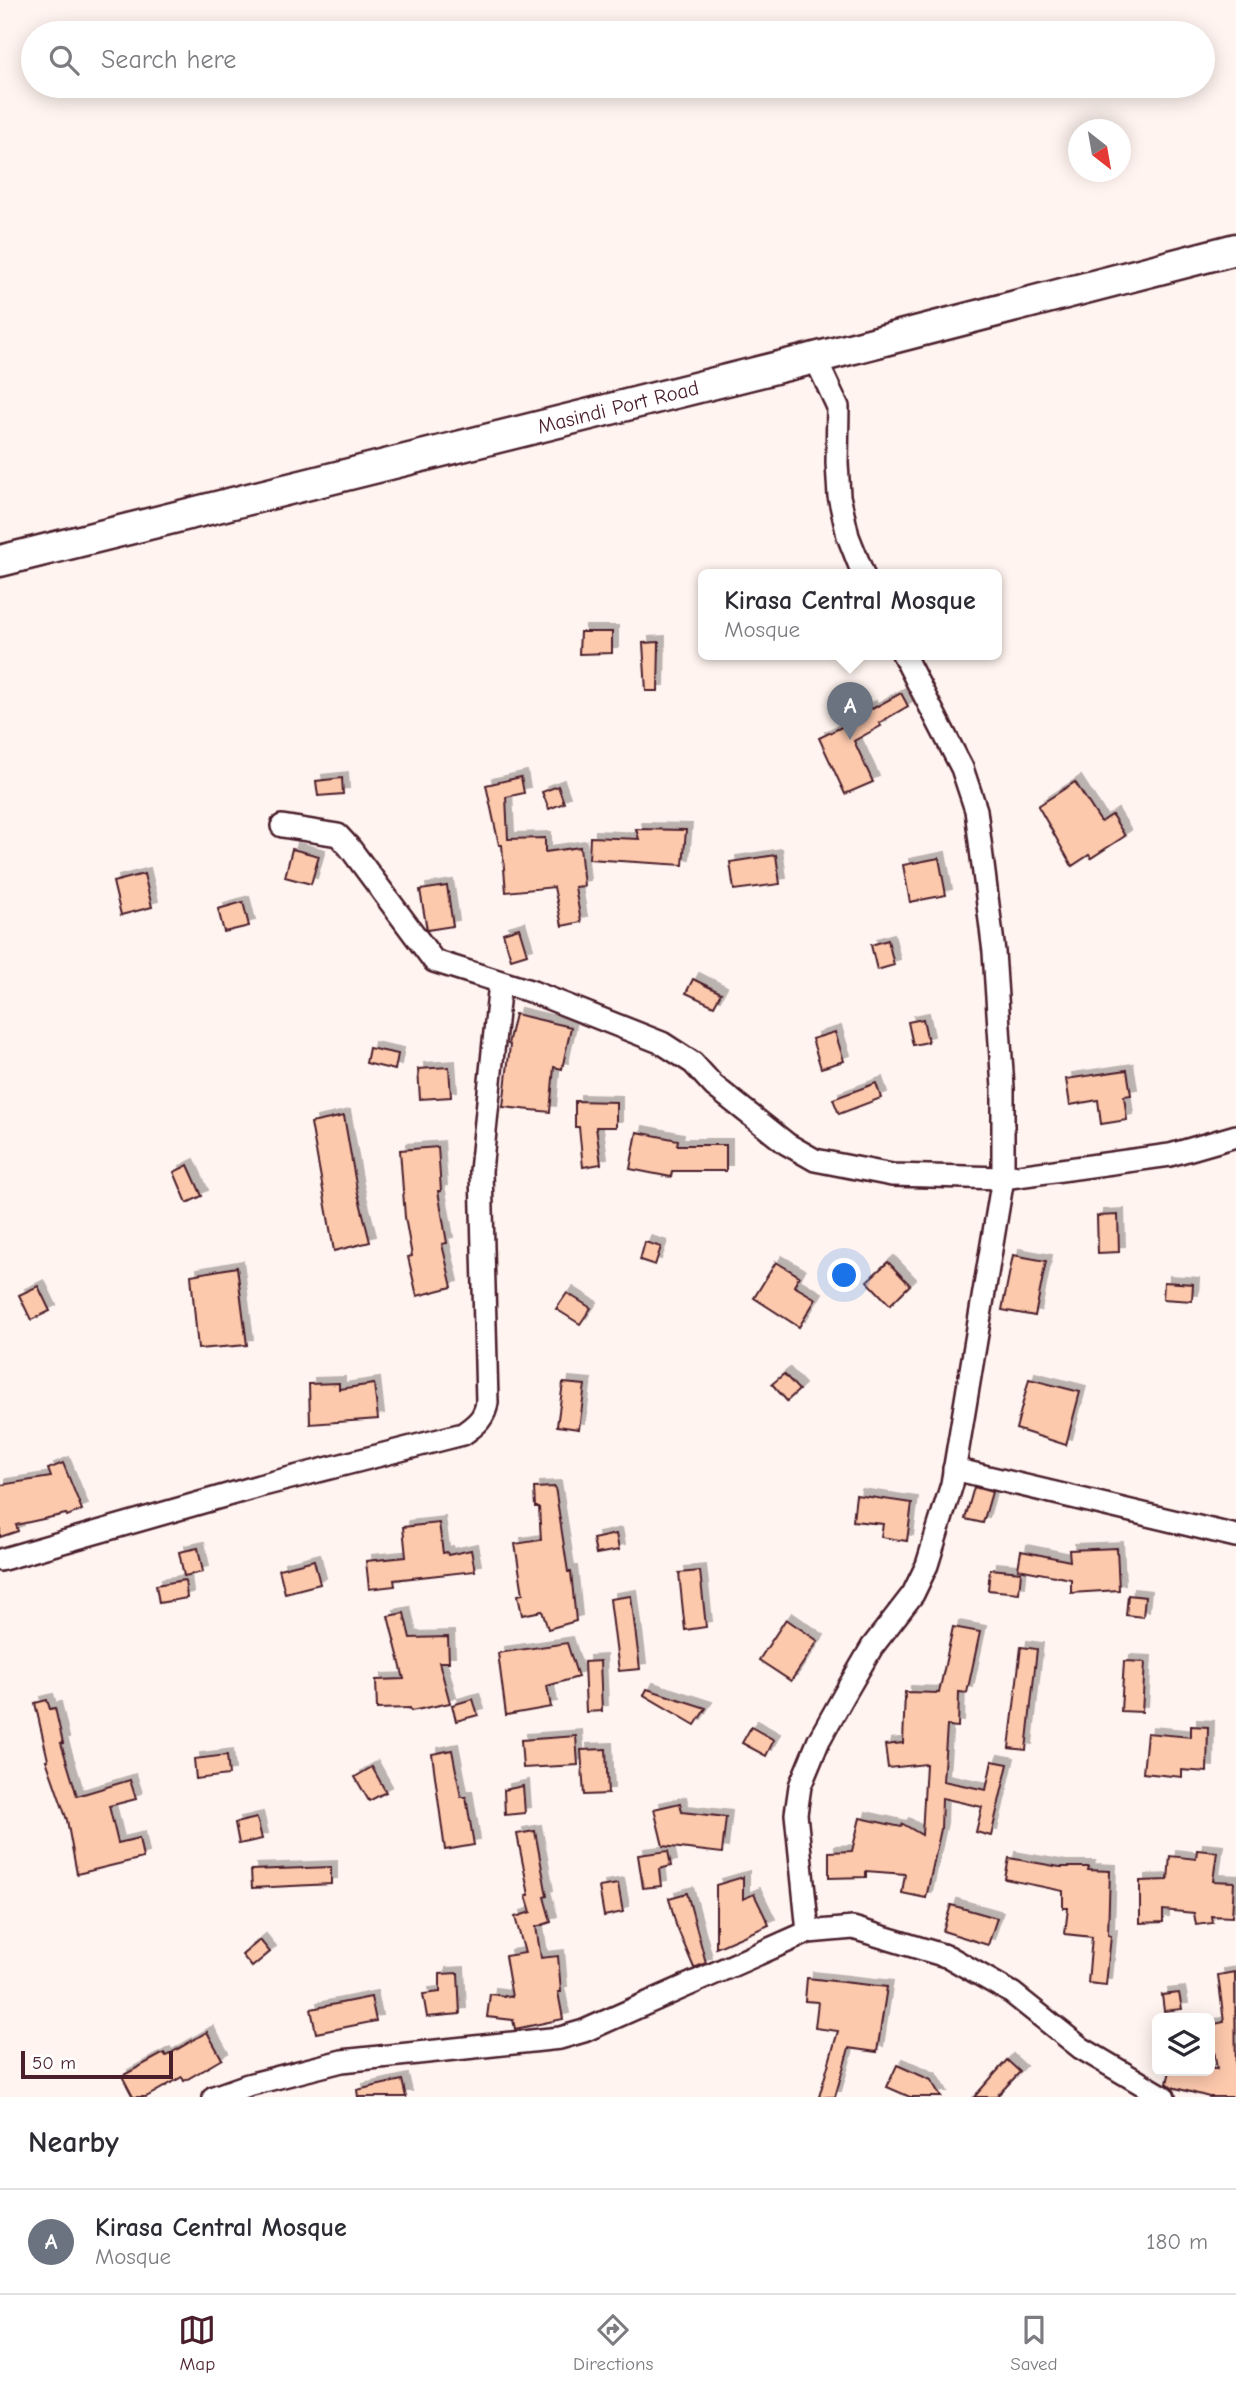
<!DOCTYPE html>
<html lang="en">
<head>
<meta charset="utf-8">
<style>
	:root { --surface:#fff; --page:#f7f7f7; --text:#2b2b33; --muted:#7c7c81; --line:#e1e1e2; --accent:#4a1f2b }
	body { margin:0; font-family:"Comic Neue",sans-serif; background:var(--page); color:var(--text) }
	.controls { position:absolute; right:21px; bottom:21px; display:grid; overflow:hidden; border-radius:10px; box-shadow:0 4px 18px #0003 }
	.controls button { width:63px; height:63px; display:grid; place-items:center; padding:0; border:0; border-bottom:2px solid var(--line); background:var(--surface); color:var(--text); font:35px sans-serif }
	.compass { position:absolute; left:1068px; top:119px; width:63px; height:63px; border-radius:50%; background:var(--surface); box-shadow:0 4px 18px #0003; rotate:149deg }
	.scale { position:absolute; left:21px; bottom:18px; width:152px; box-sizing:border-box; padding-left:7px; border:4px solid #4a1f2b; border-top:0; font-size:19px; line-height:24px; white-space:nowrap; color:#4a1f2b; -webkit-text-stroke:5px #fff; paint-order:stroke }
	.you { position:absolute; left:845px; top:1276px; width:24px; height:24px; margin:-18px; border:5px solid #fff; border-radius:50%; background:#1a73e8; box-shadow:0 0 0 10px #1a73e833 }
	.badge { display:grid; place-items:center; width:46px; height:46px; border-radius:50%; background:var(--accent); color:#fff; font-size:23px; font-weight:700 }
	.pin { position:absolute; translate:-50% -58px; filter:drop-shadow(0 2px 4px #0008) }
	.pin::after { content:''; position:absolute; top:37px; width:24px; height:21px; background:inherit; clip-path:polygon(0 0,100% 0,50% 100%) }
	.popup { position:absolute; left:698px; top:569px; width:304px; height:91px; box-sizing:border-box; display:grid; place-content:center; border-radius:10px; background:var(--surface); filter:drop-shadow(0 2px 5px #0005); font-size:23px; white-space:nowrap; color:var(--muted) }
	.popup b { font-size:26px; color:var(--text) }
	.popup::after { content:''; position:absolute; left:50%; top:100%; margin-left:-14px; border:14px solid transparent; border-top-color:var(--surface) }
	.list { margin:0; padding:0; list-style:none }
	h2 { display:flex; justify-content:space-between; align-items:center; height:91px; margin:0; padding:0 28px; font-size:30px }
	h2 small { font-size:23px; font-weight:400; color:var(--muted) }
	.list li { display:grid; grid-template-columns:46px 1fr auto; gap:21px; align-items:center; box-sizing:border-box; height:105px; padding:0 28px; border-top:2px solid var(--line) }
	.list b { display:block; font-size:26px; white-space:nowrap }
	.list p { margin:0; font-size:23px; white-space:nowrap; color:var(--muted) }
	.list em { font-size:23px; font-style:normal; color:var(--muted) }
	.icon { flex:none; width:38px; height:38px; fill:none; stroke:currentColor; stroke-width:2; stroke-linecap:round; stroke-linejoin:round }
	.map { position:relative; flex:none; width:1236px; height:2097px; overflow:hidden }
	.search { position:absolute; background:var(--surface); box-shadow:0 4px 18px #0003; left:21px; right:21px; top:21px; height:77px; display:flex; align-items:center; gap:18px; box-sizing:border-box; padding:0 24px; border-radius:38px; color:var(--muted); font-size:26px }
	.sheet { height:196px; background:var(--surface) }
	nav { display:flex; justify-content:space-around; align-items:center; box-sizing:border-box; height:98px; border-top:2px solid var(--line); background:var(--surface); font-size:19px; color:var(--muted) }
	nav a { display:grid; justify-items:center; gap:4px }
	nav .on { color:var(--accent) }
	.map>svg:first-child { display:block }
	.building { fill:#fdc9ad; stroke:#4a1f2b; stroke-width:2; filter:url(#shadow) }
	.lines { fill:none; stroke-linecap:round; stroke-linejoin:round }
	.street-casing { stroke:#4a1f2b; stroke-width:26 }
	.secondary-casing { stroke:#4a1f2b; stroke-width:35 }
	.street { stroke:#fff; stroke-width:21 }
	.secondary { stroke:#fff; stroke-width:30 }
	.labels { text-anchor:middle; dominant-baseline:central; stroke-width:5; stroke-linejoin:round; paint-order:stroke }
	.street-label { font-size:21px; fill:#4a1f2b; stroke:#fff }
</style>
</head>
<body>
<div class="map">
<svg width="1236" height="2097" viewBox="0 0 1236 2097">
	<defs>
		<filter id="shadow"><feDropShadow dx="6" dy="-6" stdDeviation="0" flood-color="#0004"/></filter>
	</defs>
	<rect width="100%" height="100%" fill="#fff4ef"/>
	<filter id="ink" filterUnits="userSpaceOnUse"><feTurbulence type="fractalNoise" baseFrequency=".0143" numOctaves="2"/><feDisplacementMap in="SourceGraphic" scale="14" xChannelSelector="R" yChannelSelector="G"/><feConvolveMatrix kernelMatrix="1 2 1 2 8 2 1 2 1" color-interpolation-filters="sRGB"/></filter>
	<g filter="url(#ink)">
		<g class="building">
			<polygon points="580,632 612,632 612,653 579,654"/>
			<polygon points="659,642 658,691 646,691 643,643"/>
			<polygon points="901,693 908,706 879,723 881,726 854,741 873,782 845,794 819,738 846,725 851,721 849,718 870,707 872,709"/>
			<polygon points="521,777 524,793 506,797 508,839 545,838 545,852 580,847 584,886 575,887 581,922 562,926 554,887 506,892 502,845 499,845 486,785"/>
			<polygon points="342,778 343,794 318,796 316,781"/>
			<polygon points="1075,782 1101,822 1112,815 1125,836 1091,858 1089,855 1072,866 1038,806"/>
			<polygon points="558,786 564,803 549,809 542,792"/>
			<polygon points="636,829 686,830 683,865 589,859 590,837 639,839"/>
			<polygon points="292,849 319,856 311,884 285,877"/>
			<polygon points="776,855 780,884 734,890 730,862"/>
			<polygon points="939,858 946,895 910,902 903,865"/>
			<polygon points="144,874 152,907 121,915 113,882"/>
			<polygon points="447,886 453,926 427,930 420,890"/>
			<polygon points="243,902 249,926 224,932 218,909"/>
			<polygon points="519,928 527,954 511,959 503,933"/>
			<polygon points="888,940 894,965 877,970 871,945"/>
			<polygon points="693,979 721,993 714,1006 686,993"/>
			<polygon points="515,1014 571,1027 562,1069 554,1067 550,1112 503,1107 510,1045 508,1044"/>
			<polygon points="923,1019 928,1042 913,1045 908,1022"/>
			<polygon points="835,1032 844,1061 821,1068 812,1039"/>
			<polygon points="369,1048 398,1054 395,1070 366,1063"/>
			<polygon points="449,1067 451,1097 420,1099 418,1069"/>
			<polygon points="1127,1070 1131,1095 1124,1096 1127,1120 1101,1124 1098,1100 1070,1105 1066,1079"/>
			<polygon points="876,1083 881,1098 839,1114 833,1099"/>
			<polygon points="575,1101 616,1102 616,1127 596,1127 601,1164 583,1167 579,1127 575,1127"/>
			<polygon points="344,1116 357,1190 370,1242 334,1251 311,1123"/>
			<polygon points="637,1132 678,1140 677,1145 726,1145 726,1171 672,1171 671,1177 630,1169"/>
			<polygon points="438,1147 441,1191 438,1191 447,1243 442,1244 452,1287 417,1296 408,1257 412,1256 405,1217 400,1150"/>
			<polygon points="188,1165 202,1196 187,1203 174,1172"/>
			<polygon points="1118,1215 1119,1252 1098,1253 1097,1216"/>
			<polygon points="645,1242 661,1247 655,1265 640,1260"/>
			<polygon points="1013,1255 1046,1261 1035,1316 1002,1310"/>
			<polygon points="776,1262 799,1276 794,1286 816,1299 799,1327 754,1298"/>
			<polygon points="888,1262 910,1285 890,1305 867,1281"/>
			<polygon points="237,1267 247,1345 198,1349 191,1275"/>
			<polygon points="1164,1282 1193,1284 1192,1301 1163,1299"/>
			<polygon points="38,1286 50,1311 31,1320 19,1295"/>
			<polygon points="567,1293 591,1308 580,1324 556,1309"/>
			<polygon points="784,1374 799,1390 787,1401 772,1384"/>
			<polygon points="1029,1379 1080,1392 1066,1445 1016,1429"/>
			<polygon points="339,1383 339,1389 374,1384 378,1419 310,1424 309,1384"/>
			<polygon points="563,1383 585,1385 579,1429 557,1426"/>
			<polygon points="63,1463 82,1510 67,1516 66,1514 16,1525 18,1531 0,1537 0,1485 51,1477 48,1469"/>
			<polygon points="555,1487 568,1572 571,1572 576,1621 548,1629 542,1611 522,1615 518,1595 523,1594 515,1544 541,1540 539,1507 535,1507 534,1488"/>
			<polygon points="974,1487 992,1492 983,1523 965,1519"/>
			<polygon points="856,1495 912,1503 907,1541 881,1537 883,1524 853,1521"/>
			<polygon points="439,1523 443,1553 447,1552 448,1555 471,1550 475,1571 394,1580 395,1586 369,1589 366,1561 406,1557 403,1527"/>
			<polygon points="616,1534 619,1550 596,1554 593,1539"/>
			<polygon points="198,1548 203,1572 184,1576 179,1552"/>
			<polygon points="1117,1548 1119,1590 1071,1593 1071,1579 1018,1569 1021,1551 1070,1561 1069,1550"/>
			<polygon points="314,1560 320,1584 285,1593 279,1569"/>
			<polygon points="990,1569 1021,1572 1019,1593 988,1590"/>
			<polygon points="700,1571 706,1627 685,1630 679,1573"/>
			<polygon points="185,1580 187,1598 159,1603 156,1585"/>
			<polygon points="1128,1595 1145,1597 1143,1617 1126,1615"/>
			<polygon points="631,1596 640,1669 619,1671 610,1599"/>
			<polygon points="404,1613 410,1638 448,1637 449,1662 439,1662 450,1703 411,1711 410,1708 377,1709 376,1680 404,1679 388,1616"/>
			<polygon points="786,1619 818,1641 791,1681 759,1660"/>
			<polygon points="953,1627 980,1632 967,1693 959,1692 958,1727 947,1726 943,1781 986,1790 992,1761 1008,1764 991,1836 976,1832 982,1807 942,1798 941,1829 926,1898 902,1893 905,1874 866,1871 866,1877 829,1878 829,1852 852,1851 860,1818 901,1827 903,1824 922,1835 926,1764 888,1768 885,1745 903,1743 905,1692 939,1693"/>
			<polygon points="567,1643 578,1677 547,1686 551,1707 506,1715 498,1653"/>
			<polygon points="1021,1647 1037,1649 1026,1750 1009,1748"/>
			<polygon points="600,1661 602,1711 586,1712 584,1662"/>
			<polygon points="1124,1661 1145,1662 1142,1712 1121,1711"/>
			<polygon points="647,1689 706,1708 695,1725 644,1695"/>
			<polygon points="473,1699 478,1715 456,1721 452,1705"/>
			<polygon points="47,1700 50,1709 55,1708 63,1743 61,1743 77,1796 130,1780 136,1799 109,1806 118,1843 139,1838 143,1858 77,1874 67,1820 46,1760 48,1760 35,1703"/>
			<polygon points="1191,1726 1208,1727 1207,1772 1182,1770 1182,1777 1143,1773 1147,1733 1191,1737"/>
			<polygon points="751,1727 774,1740 766,1756 742,1743"/>
			<polygon points="576,1736 578,1765 523,1768 521,1740"/>
			<polygon points="606,1749 608,1794 584,1795 581,1750"/>
			<polygon points="452,1750 461,1797 466,1797 474,1845 445,1850 432,1754"/>
			<polygon points="227,1755 229,1775 196,1779 194,1759"/>
			<polygon points="372,1767 386,1792 369,1801 355,1777"/>
			<polygon points="523,1786 525,1813 505,1815 504,1790"/>
			<polygon points="680,1803 682,1812 726,1817 722,1853 663,1846 654,1809"/>
			<polygon points="257,1818 262,1839 239,1844 235,1823"/>
			<polygon points="535,1831 547,1896 544,1897 551,1922 536,1927 541,1958 558,1956 561,1992 558,1992 563,2019 515,2029 513,2020 487,2017 490,1994 512,1997 505,1956 525,1953 515,1917 531,1912 526,1895 529,1895 517,1834"/>
			<polygon points="1197,1850 1217,1852 1213,1881 1234,1882 1232,1917 1212,1916 1213,1923 1196,1925 1194,1913 1163,1910 1163,1922 1140,1923 1140,1881 1168,1880 1170,1856 1196,1859"/>
			<polygon points="668,1851 671,1866 659,1869 661,1886 643,1888 638,1855"/>
			<polygon points="1009,1858 1060,1867 1089,1867 1088,1870 1110,1871 1108,1935 1111,1936 1106,1985 1088,1983 1092,1937 1065,1934 1068,1908 1063,1908 1063,1891 1005,1879"/>
			<polygon points="331,1867 331,1884 252,1888 251,1870"/>
			<polygon points="743,1877 743,1899 754,1894 769,1925 716,1948 716,1885"/>
			<polygon points="618,1884 623,1912 604,1916 599,1887"/>
			<polygon points="687,1893 706,1963 694,1968 676,1925 669,1898"/>
			<polygon points="951,1905 997,1918 988,1945 943,1931"/>
			<polygon points="260,1940 270,1952 252,1967 242,1955"/>
			<polygon points="1235,1972 1236,2097 1209,2097 1172,2087 1167,2083 1170,2071 1210,2071 1210,2067 1217,2069 1210,2025 1224,2022 1218,1975"/>
			<polygon points="458,1973 460,2014 427,2017 423,1994 440,1992 440,1974"/>
			<polygon points="807,1978 887,1987 877,2052 849,2048 835,2097 819,2097 838,2031 815,2028 818,2002 805,2001"/>
			<polygon points="1179,1993 1182,2009 1164,2011 1162,1995"/>
			<polygon points="371,1997 376,2021 316,2033 311,2009"/>
			<polygon points="207,2032 222,2059 184,2081 182,2077 146,2097 133,2097 122,2076 164,2053 166,2056"/>
			<polygon points="1007,2060 1020,2072 996,2097 974,2097"/>
			<polygon points="897,2065 931,2080 941,2097 910,2097 887,2087"/>
			<polygon points="402,2080 406,2097 358,2097 357,2090"/>
		</g>
		<g class="lines">
			<defs>
				<g id="street">
					<polyline points="815,358 838,407 837,463 839,496 848,536 863,574"/>
					<polyline points="282,826 338,835 350,848 434,961 533,992 662,1043 693,1063 714,1086 787,1144 815,1160 892,1175 1003,1178 1170,1155 1236,1136"/>
					<polyline points="954,1469 1236,1536"/>
					<path d="M0 1560 259 1486 463 1434C476 1425 485 1418 487 1402L481 1171 500 982"/>
					<polyline points="808,1932 796,1814 800,1786 819,1740 847,1690 872,1647 913,1594 927,1565 952,1484 1003,1178 1003,1088 994,952 976,810 962,768 903,654"/>
					<polyline points="214,2097 248,2085 342,2061 560,2038 584,2031 808,1932 853,1928 949,1957 1012,1993 1081,2048 1164,2097"/>
				</g>
				<g id="secondary">
					<path id="s1" d="M0 561 815 358 1236 249"/>
				</g>
			</defs>
			<use href="#street" class="street-casing"/>
			<use href="#secondary" class="secondary-casing"/>
			<use href="#street" class="street"/>
			<use href="#secondary" class="secondary"/>
		</g>
	</g>
	<g class="labels">
		<g class="street-label">
			<text stroke="none"><textPath href="#s1" startOffset="637">Masindi Port Road</textPath></text>
		</g>
	</g>
</svg>
<div class="controls">
<button><svg class="icon" aria-label="layers" viewBox="0 0 24 24"><path d="M12 4l9 5-9 5-9-5zM3 14l9 5 9-5"/></svg></button>
</div>
<svg class="compass" viewBox="-18 -18 36 36"><path d="M0-13l5 13h-10z" fill="#e53935"/><path d="M0 13l5-13h-10z" fill="#7c7c81"/></svg>
<div class="scale">50 m</div>
<div class="you"></div>
<div class="pin badge" style="left:850px;top:740px;background:#6b7280">A</div>
<div class="popup"><b>Kirasa Central Mosque</b>Mosque</div>
<div class="search"><svg class="icon" aria-label="search" viewBox="0 0 24 24"><circle cx="10" cy="10" r="6"/><path d="M15 15l6 6"/></svg>Search here</div>
</div>
<section class="sheet">
<h2>Nearby<small></small></h2>
<ul class="list">
<li><span class="badge" style="background:#6b7280">A</span><div><b>Kirasa Central Mosque</b><p>Mosque</p></div><em>180 m</em></li>
</ul>
</section>
<nav>
<a class="on"><svg class="icon" aria-label="map" viewBox="0 0 24 24"><path d="M3 6l6-2 6 2 6-2v14l-6 2-6-2-6 2zM9 4v14M15 6v14"/></svg>Map</a>
<a><svg class="icon" aria-label="directions" viewBox="0 0 24 24"><path d="M12 3l9 9-9 9-9-9zM9 14v-3h6M13 9l2 2-2 2"/></svg>Directions</a>
<a><svg class="icon" aria-label="saved" viewBox="0 0 24 24"><path d="M7 4h10v16l-5-4-5 4z"/></svg>Saved</a>
</nav>
</body>
</html>
